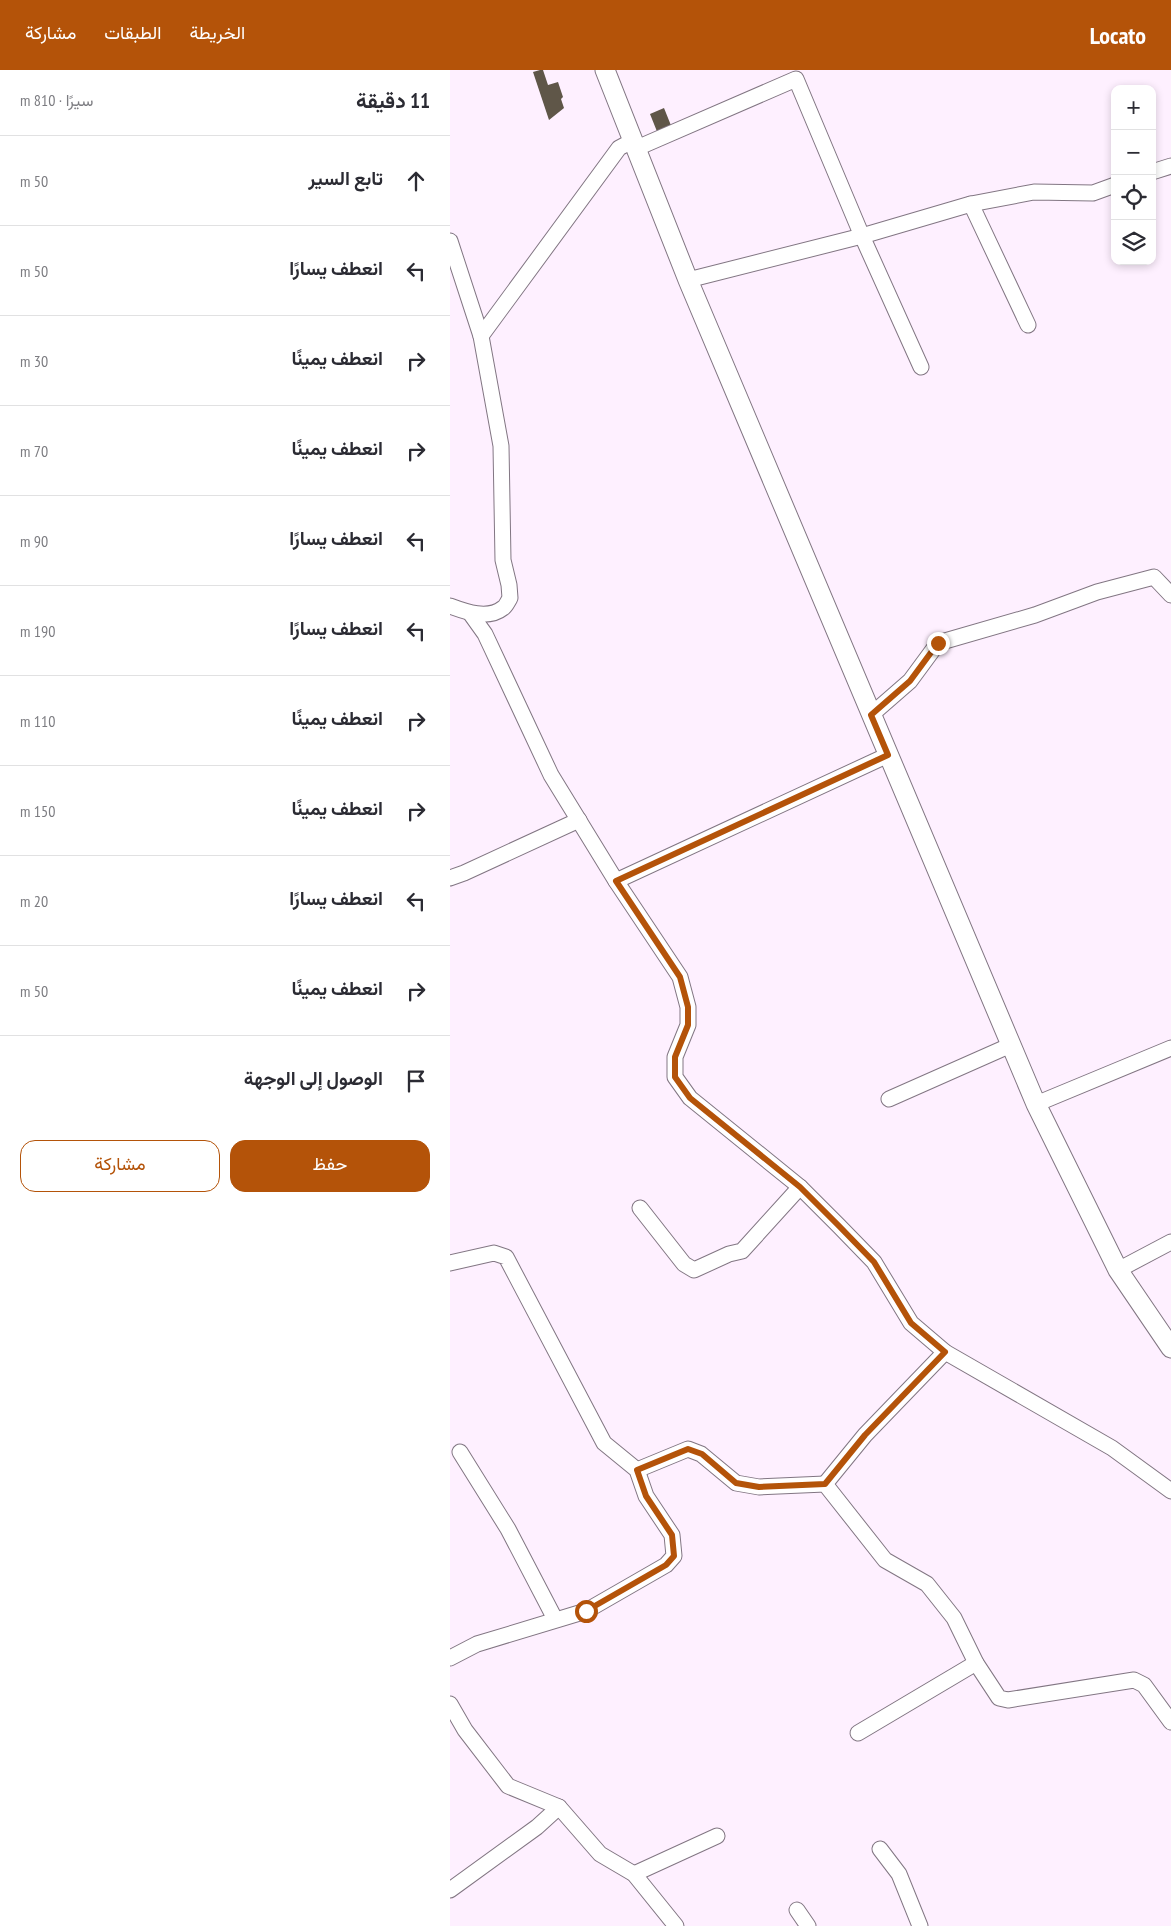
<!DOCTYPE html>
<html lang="ar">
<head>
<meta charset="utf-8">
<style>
	:root { --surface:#fff; --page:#f7f7f7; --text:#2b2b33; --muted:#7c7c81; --line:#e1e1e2; --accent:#b45309 }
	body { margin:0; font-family:"PT Sans Narrow",Vazirmatn,sans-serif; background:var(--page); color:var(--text); direction:rtl }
	.controls { position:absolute; right:15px; top:15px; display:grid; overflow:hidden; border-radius:10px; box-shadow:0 2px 8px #0003 }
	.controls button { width:45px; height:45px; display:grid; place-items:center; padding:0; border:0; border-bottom:1px solid var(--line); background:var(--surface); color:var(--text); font:25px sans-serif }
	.stop { position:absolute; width:15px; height:15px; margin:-11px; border:4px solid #b45309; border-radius:50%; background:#fff }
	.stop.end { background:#b45309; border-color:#fff; box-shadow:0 1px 5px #0008 }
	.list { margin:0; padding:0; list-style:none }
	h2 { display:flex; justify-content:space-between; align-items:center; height:65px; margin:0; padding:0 20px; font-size:21px }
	h2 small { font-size:16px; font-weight:400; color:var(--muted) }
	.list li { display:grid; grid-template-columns:32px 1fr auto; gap:15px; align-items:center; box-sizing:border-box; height:90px; padding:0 20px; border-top:1px solid var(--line) }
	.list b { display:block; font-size:19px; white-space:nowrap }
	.list em { font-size:16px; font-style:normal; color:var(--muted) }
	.actions { display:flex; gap:10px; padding:15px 20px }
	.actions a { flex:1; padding:11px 0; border:1px solid var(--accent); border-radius:15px; text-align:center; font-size:18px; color:var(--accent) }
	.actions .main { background:var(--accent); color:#fff }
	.icon { flex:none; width:28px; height:28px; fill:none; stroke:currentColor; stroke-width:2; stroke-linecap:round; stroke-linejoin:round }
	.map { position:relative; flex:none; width:721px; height:1856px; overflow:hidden; direction:ltr }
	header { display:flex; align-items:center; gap:30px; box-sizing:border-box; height:70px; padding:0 25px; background:var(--accent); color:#fff }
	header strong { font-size:24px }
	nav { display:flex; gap:28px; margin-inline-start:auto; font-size:18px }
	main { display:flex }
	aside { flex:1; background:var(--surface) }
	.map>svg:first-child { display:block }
	.building { fill:#5f5648 }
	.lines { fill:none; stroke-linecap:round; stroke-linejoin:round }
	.minor-casing { stroke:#827683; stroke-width:17 }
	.tertiary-casing { stroke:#827683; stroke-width:21 }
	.minor { stroke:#fff; stroke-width:15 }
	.tertiary { stroke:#fff; stroke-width:19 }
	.route { stroke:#b45309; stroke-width:6 }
</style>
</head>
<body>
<header>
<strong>Locato</strong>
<nav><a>الخريطة</a><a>الطبقات</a><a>مشاركة</a></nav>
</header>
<main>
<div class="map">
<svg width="721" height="1856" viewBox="0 0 721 1856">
	<rect width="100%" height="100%" fill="#fef0ff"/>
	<g class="building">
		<polygon points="90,0 93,0 98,15 108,12 113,27 111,29 114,38 99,50 83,2"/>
		<polygon points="214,38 222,58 208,64 200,44"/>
	</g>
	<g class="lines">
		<defs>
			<g id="minor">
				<polyline points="187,78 346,9 412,166 471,297"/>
				<polyline points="702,102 721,96"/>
				<polyline points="521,134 578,255"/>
				<polyline points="0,171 31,266"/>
				<polyline points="238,210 412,166 521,134 584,122 643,123 665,115"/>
				<path d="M0 536C16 542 38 550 53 538 56 536 58 531 60 528L59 515 53 490 51 376 31 266 169 78 184 70"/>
				<polyline points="20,543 35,564 101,705 166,811 230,907 238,937 238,955 225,987 225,1007 240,1028 350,1117 389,1156 424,1192 461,1253 495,1282 662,1378 721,1421"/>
				<polyline points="421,645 460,611 488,573 585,545 647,522 704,507 721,525"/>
				<polyline points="0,808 14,803 129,750"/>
				<polyline points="166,811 438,685"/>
				<polyline points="439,1029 561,975"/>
				<polyline points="586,1034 721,978"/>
				<polyline points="190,1138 234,1194 244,1200 279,1184 292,1181 350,1117"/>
				<polyline points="0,1193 44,1183 56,1187 154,1373 187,1400 196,1426 222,1465 224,1486 216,1495 136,1541 27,1574 0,1588"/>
				<polyline points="668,1200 721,1172"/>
				<polyline points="10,1382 58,1459 105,1549"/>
				<polyline points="187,1400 238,1379 251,1384 286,1413 309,1417 375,1414 435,1490 477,1514 504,1548 526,1593 549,1628 558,1630 684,1610 694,1615 721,1652"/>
				<polyline points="375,1414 415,1365 495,1282"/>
				<polyline points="0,1634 15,1660 58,1716 109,1737 150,1784 184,1804 226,1856"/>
				<polyline points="408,1663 526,1593"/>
				<polyline points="430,1779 449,1804 470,1856"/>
				<polyline points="184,1804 267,1766"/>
				<polyline points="0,1820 87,1757 109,1737"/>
				<polyline points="347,1840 358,1856"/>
			</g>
			<polyline id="tertiary" points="155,0 238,210 586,1034 668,1200 721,1278"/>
		</defs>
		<use href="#minor" class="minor-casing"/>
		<use href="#tertiary" class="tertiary-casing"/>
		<use href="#minor" class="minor"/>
		<use href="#tertiary" class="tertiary"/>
	</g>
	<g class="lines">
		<polyline class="route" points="136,1541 216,1495 224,1486 222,1465 196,1426 187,1400 238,1379 252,1384 286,1413 309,1417 375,1414 415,1365 495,1282 461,1253 424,1192 389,1156 350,1117 240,1028 225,1007 225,987 238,955 238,937 230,907 166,811 438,685 421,645 460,611 488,573"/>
	</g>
</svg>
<div class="controls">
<button>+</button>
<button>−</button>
<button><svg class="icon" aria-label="locate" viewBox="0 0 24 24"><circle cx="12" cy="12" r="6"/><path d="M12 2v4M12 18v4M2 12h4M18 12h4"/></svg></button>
<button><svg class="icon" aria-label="layers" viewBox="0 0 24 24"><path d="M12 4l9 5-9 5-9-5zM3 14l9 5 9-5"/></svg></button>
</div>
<div class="stop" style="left:136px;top:1541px"></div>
<div class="stop end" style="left:488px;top:573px"></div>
</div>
<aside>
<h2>11 دقيقة<small>سيرًا · 810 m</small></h2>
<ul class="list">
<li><svg class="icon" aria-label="ahead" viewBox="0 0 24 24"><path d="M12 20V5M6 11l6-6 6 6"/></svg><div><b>تابع السير</b></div><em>50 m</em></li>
<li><svg class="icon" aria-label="left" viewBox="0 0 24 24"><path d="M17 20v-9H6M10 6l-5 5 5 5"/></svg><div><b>انعطف يسارًا</b></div><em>50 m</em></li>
<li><svg class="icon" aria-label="right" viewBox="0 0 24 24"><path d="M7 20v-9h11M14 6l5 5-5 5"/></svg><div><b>انعطف يمينًا</b></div><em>30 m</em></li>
<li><svg class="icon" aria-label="right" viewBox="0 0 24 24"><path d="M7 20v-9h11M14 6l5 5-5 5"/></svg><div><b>انعطف يمينًا</b></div><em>70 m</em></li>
<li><svg class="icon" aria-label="left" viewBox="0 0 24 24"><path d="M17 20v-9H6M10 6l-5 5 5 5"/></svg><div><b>انعطف يسارًا</b></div><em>90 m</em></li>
<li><svg class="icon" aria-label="left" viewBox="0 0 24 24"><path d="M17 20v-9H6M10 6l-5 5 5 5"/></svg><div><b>انعطف يسارًا</b></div><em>190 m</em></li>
<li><svg class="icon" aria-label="right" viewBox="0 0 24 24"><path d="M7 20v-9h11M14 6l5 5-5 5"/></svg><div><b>انعطف يمينًا</b></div><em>110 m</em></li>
<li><svg class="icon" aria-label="right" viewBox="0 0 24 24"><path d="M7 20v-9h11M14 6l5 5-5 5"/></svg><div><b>انعطف يمينًا</b></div><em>150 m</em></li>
<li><svg class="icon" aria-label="left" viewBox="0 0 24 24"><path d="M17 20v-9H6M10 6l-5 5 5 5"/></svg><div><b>انعطف يسارًا</b></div><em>20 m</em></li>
<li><svg class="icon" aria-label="right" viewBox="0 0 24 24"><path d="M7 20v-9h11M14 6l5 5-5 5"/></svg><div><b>انعطف يمينًا</b></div><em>50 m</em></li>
<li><svg class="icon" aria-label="arrive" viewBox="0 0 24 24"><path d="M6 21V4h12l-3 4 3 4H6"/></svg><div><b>الوصول إلى الوجهة</b></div></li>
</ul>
<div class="actions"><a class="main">حفظ</a><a>مشاركة</a></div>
</aside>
</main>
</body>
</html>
